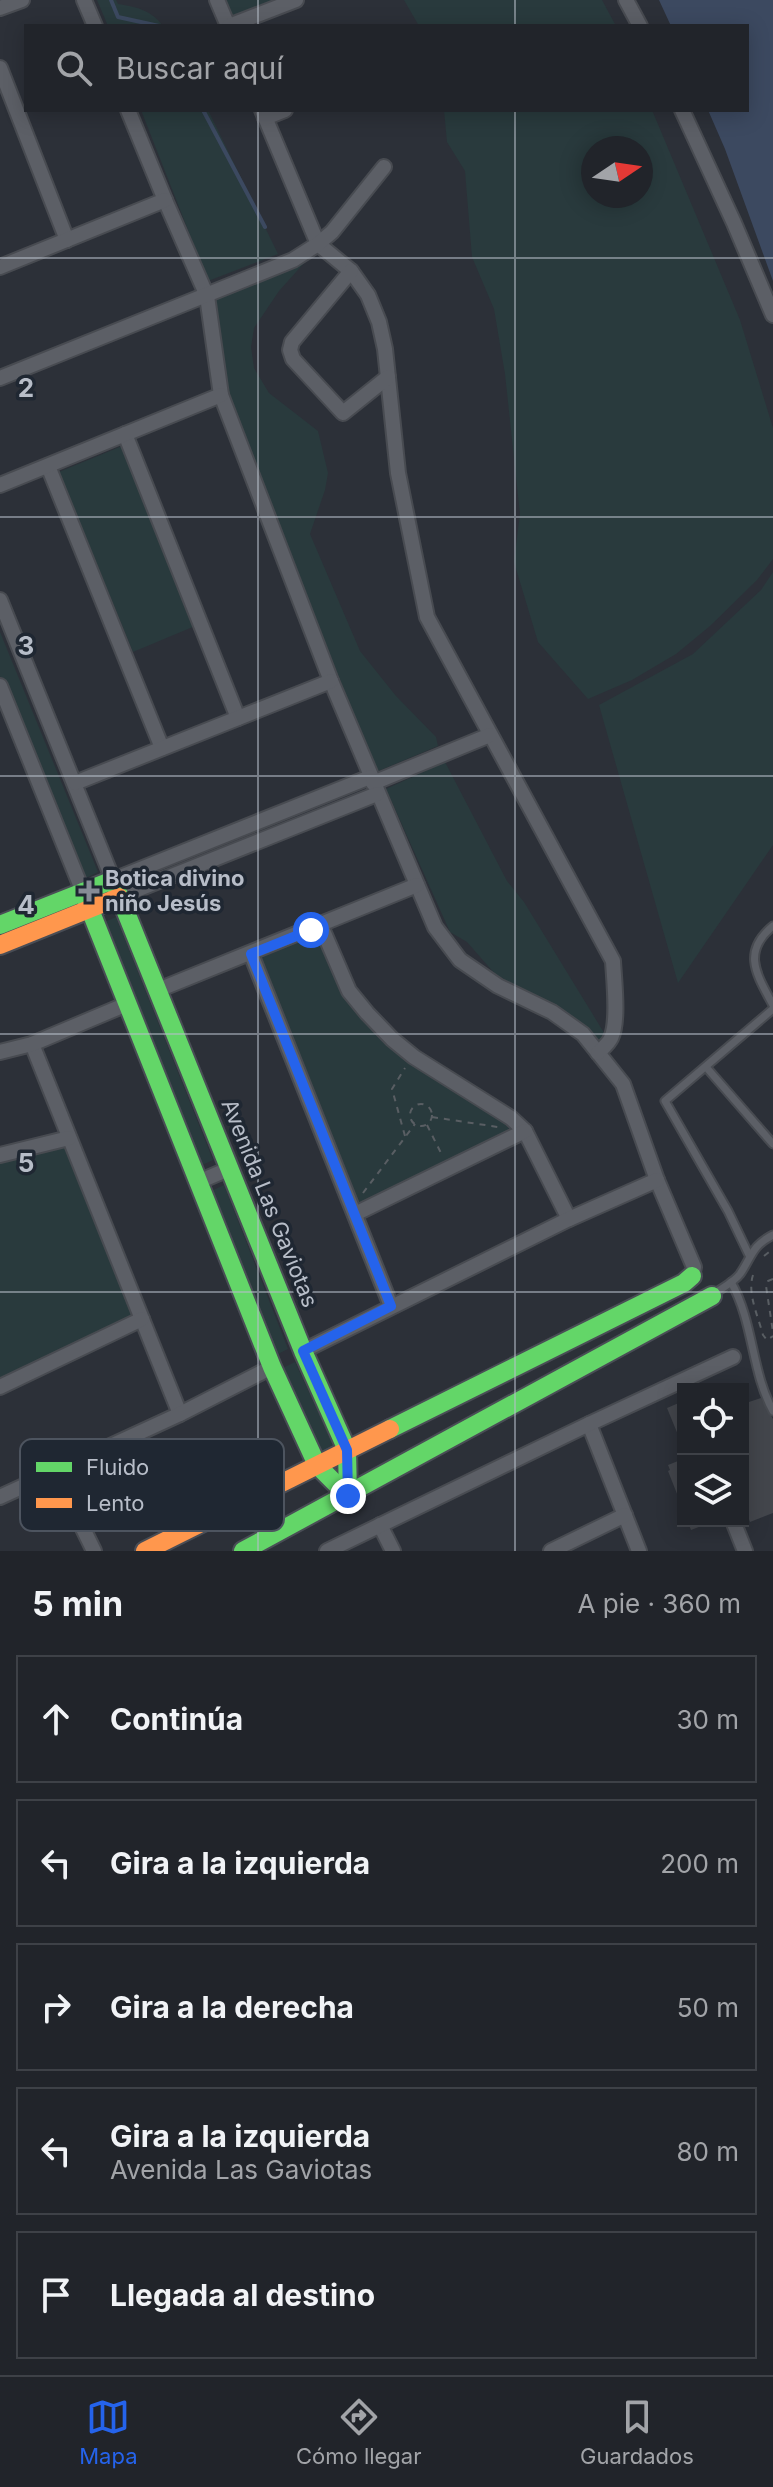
<!DOCTYPE html>
<html lang="es">
<head>
<meta charset="utf-8">
<style>
	:root { --surface:#21242a; --page:#292c32; --text:#f1f3f6; --muted:#a2a4a8; --line:#3e4147; --accent:#2563eb }
	body { margin:0; font-family:Inter,sans-serif; background:var(--page); color:var(--text) }
	.controls { position:absolute; right:24px; bottom:24px; display:grid; overflow:hidden; border-radius:0px; box-shadow:0 4px 20px #0003 }
	.controls button { width:72px; height:72px; display:grid; place-items:center; padding:0; border:0; border-bottom:2px solid var(--line); background:var(--surface); color:var(--text); font:40px sans-serif }
	.compass { position:absolute; left:581px; top:136px; width:72px; height:72px; border-radius:50%; background:var(--surface); box-shadow:0 4px 20px #0003; rotate:77deg }
	.stop { position:absolute; width:24px; height:24px; margin:-18px; border:6px solid #2563eb; border-radius:50%; background:#fff }
	.stop.end { background:#2563eb; border-color:#fff; box-shadow:0 2px 8px #0008 }
	.list { margin:0; padding:0; list-style:none }
	h2 { display:flex; justify-content:space-between; align-items:center; height:104px; margin:0; padding:0 32px; font-size:34px }
	h2 small { font-size:26px; font-weight:400; color:var(--muted) }
	.list li { display:grid; grid-template-columns:52px 1fr auto; gap:24px; align-items:center; box-sizing:border-box; height:128px; margin:0 16px 16px; padding:0 16px; border:2px solid var(--line); border-radius:0px }
	.list b { display:block; font-size:30px; white-space:nowrap }
	.list p { margin:0; font-size:26px; white-space:nowrap; color:var(--muted) }
	.list em { font-size:26px; font-style:normal; color:var(--muted) }
	.icon { flex:none; width:44px; height:44px; fill:none; stroke:currentColor; stroke-width:2; stroke-linecap:round; stroke-linejoin:round }
	.map { position:relative; flex:none; width:773px; height:1551px; overflow:hidden }
	.search { position:absolute; background:var(--surface); box-shadow:0 4px 20px #0003; left:24px; right:24px; top:24px; height:88px; display:flex; align-items:center; gap:20px; box-sizing:border-box; padding:0 28px; border-radius:0px; color:var(--muted); font-size:30px }
	.sheet { height:824px; background:var(--surface) }
	nav { display:flex; justify-content:space-around; align-items:center; box-sizing:border-box; height:112px; border-top:2px solid var(--line); background:var(--surface); font-size:22px; color:var(--muted) }
	nav a { display:grid; justify-items:center; gap:4px }
	nav .on { color:var(--accent) }
	.map>svg:first-child { display:block }
	.green { fill:#293a3d; fill-rule:evenodd }
	.water { fill:#3c4960 }
	.lines { fill:none; stroke-linecap:round; stroke-linejoin:round }
	.stream { stroke:#3c4960; stroke-width:4 }
	.building { fill:#43464c }
	.lane-casing { stroke:#484b51; stroke-width:11 }
	.street-casing { stroke:#484b51; stroke-width:18 }
	.fast-casing { stroke:#494d55; stroke-width:22 }
	.slow-casing { stroke:#494d55; stroke-width:22 }
	.path { stroke:#595e63; stroke-width:2; stroke-dasharray:6 6; stroke-linecap:butt }
	.lane { stroke:#5c5f66; stroke-width:7 }
	.street { stroke:#5c5f66; stroke-width:14 }
	.fast { stroke:#63d668; stroke-width:18 }
	.slow { stroke:#ff974d; stroke-width:18 }
	.route { stroke:#2563eb; stroke-width:10 }
	.grid { fill:none; stroke:#b7bdc8; stroke-width:2; stroke-opacity:0.55 }
	.poi-dot { fill:#868c96; stroke:#1f2732; stroke-width:3 }
	.labels { text-anchor:middle; dominant-baseline:central; stroke-width:7; stroke-linejoin:round; paint-order:stroke }
	.poi-label { font-size:22px; font-weight:bold; fill:#b7bdc8; stroke:#1f2732; text-anchor:start }
	.street-label { font-size:22px; fill:#b7bdc8; stroke:#1f2732 }
	.key { fill:#1f2732; stroke:#4d545f; stroke-width:2 }
	.key-label { font-size:22px; fill:#b7bdc8 }
	.grid-label { font-size:26px; text-anchor:middle; font-weight:bold; fill:#b7bdc8; stroke:#1f2732; stroke-width:7; stroke-linejoin:round; paint-order:stroke }
</style>
</head>
<body>
<div class="map">
<svg width="773" height="1551" viewBox="0 0 773 1551">
	<rect width="100%" height="100%" fill="#2c3038"/>
	<g class="green">
		<path d="M97 0H116L118 4C137 7 151 10 163 26H108Z"/>
		<polygon points="226,0 282,0 233,18"/>
		<polygon points="404,0 602,0 616,26 419,26"/>
		<polygon points="141,110 208,110 278,254 208,281"/>
		<path d="M444 110H652L740 320 773 428V559L757 580 710 626 676 654 632 680 588 699 538 642 514 562 520 514 505 374 494 309 472 257 465 171 447 142ZM593 148H641V196H593Z"/>
		<polygon points="305,262 279,291 254,328 251,347 254,368 269,393 318,431 328,473 325,490 310,534 360,651 396,696 436,737 438,746 376,772 226,388 222,350 212,299"/>
		<polygon points="122,446 195,626 133,652 59,472"/>
		<polygon points="773,572 773,845 678,983 599,705 693,654 761,590"/>
		<polygon points="0,632 98,872 82,880 0,676"/>
		<polygon points="445,762 507,881 524,902 606,1036 596,1044 554,1008 495,974 467,942 450,932 386,789"/>
		<polygon points="116,917 213,1160 198,1167 100,924"/>
		<path d="M318 935C330 960 341 990 358 1012 393 1060 453 1087 503 1118L509 1129 506 1135 360 1205 355 1204 260 958Z"/>
		<polygon points="61,1146 67,1149 136,1312 132,1318 0,1382 0,1161"/>
		<polygon points="224,1185 288,1349 274,1356 209,1192"/>
		<polygon points="295,1362 334,1446 320,1453 281,1369"/>
	</g>
	<polygon class="water" points="659,0 773,0 773,281 725,149 708,110 747,110 747,26 671,26"/>
	<g class="lines">
		<g class="stream">
			<polyline points="111,0 118,17 159,26"/>
			<polyline points="203,110 265,227"/>
		</g>
	</g>
	<g class="building">
		<polygon points="761,1398 773,1419 773,1513 750,1522 743,1504 743,1404"/>
		<polygon points="681,1402 683,1406 683,1447 667,1408"/>
		<polygon points="683,1459 683,1509 668,1471 670,1470 668,1465"/>
		<polygon points="691,1521 714,1521 691,1530 689,1525"/>
	</g>
	<g class="lines">
		<defs>
			<g id="lane">
				<path d="M773 926C741 952 757 975 773 1005"/>
				<polyline points="706,1067 773,1144"/>
				<polyline points="749,1255 728,1211 665,1101 773,1009"/>
				<path d="M731 1282C754 1323 751 1371 773 1411"/>
				<path d="M714 1294C722 1288 734 1282 740 1274 752 1257 751 1246 773 1235"/>
			</g>
			<g id="street">
				<polyline points="84,0 95,26"/>
				<polyline points="217,0 228,26"/>
				<polyline points="626,0 640,26"/>
				<polyline points="0,8 22,0"/>
				<polyline points="229,26 296,0"/>
				<polyline points="0,68 67,240"/>
				<polyline points="128,110 165,200 207,296 221,395 331,681 435,927 460,960 498,986 552,1012 583,1034 623,1084 657,1180 694,1267 692,1276"/>
				<path d="M262 110 318 244 351 271 368 295 379 322 385 349 398 473 427 617 613 961C614 980 619 1022 611 1038 609 1043 602 1049 598 1053"/>
				<polyline points="682,110 734,223 773,315"/>
				<polyline points="265,118 285,110"/>
				<polyline points="0,267 165,200"/>
				<polyline points="351,271 292,342 290,350 293,359 343,413 388,377"/>
				<polyline points="0,378 293,260 318,244 332,232 384,167"/>
				<polyline points="125,434 238,718"/>
				<polyline points="48,466 162,748"/>
				<polyline points="0,485 221,395"/>
				<polyline points="0,600 113,880 370,777"/>
				<polyline points="0,686 83,892"/>
				<polyline points="75,783 331,681"/>
				<polyline points="373,783 490,735"/>
				<polyline points="119,897 377,794"/>
				<polyline points="321,926 349,991 367,1013 392,1039 414,1057 511,1118 525,1131 569,1219"/>
				<polyline points="251,954 391,1306"/>
				<polyline points="158,990 417,885"/>
				<polyline points="32,1044 180,1414"/>
				<polyline points="0,1052 32,1044 127,1004"/>
				<polyline points="0,1155 69,1138"/>
				<polyline points="198,1182 231,1168"/>
				<polyline points="355,1214 525,1131"/>
				<polyline points="303,1351 569,1219 657,1180"/>
				<polyline points="0,1387 142,1319"/>
				<polyline points="589,1424 639,1551"/>
				<polyline points="55,1471 94,1551"/>
				<polyline points="0,1497 180,1414 272,1367"/>
				<polyline points="733,1521 745,1551"/>
				<polyline points="380,1525 393,1551"/>
				<polyline points="327,1551 589,1424 733,1357"/>
				<polyline points="551,1551 625,1515"/>
			</g>
			<g id="fast">
				<polyline points="83,892 272,1367 317,1465 348,1496"/>
				<polyline points="0,925 113,880 303,1351 347,1450 348,1496"/>
				<polyline points="390,1429 684,1283 692,1276"/>
				<polyline points="243,1551 712,1296"/>
			</g>
			<g id="slow">
				<polyline points="0,945 119,897"/>
				<polyline points="145,1551 390,1429"/>
			</g>
		</defs>
		<use href="#lane" class="lane-casing"/>
		<use href="#street" class="street-casing"/>
		<use href="#fast" class="fast-casing"/>
		<use href="#slow" class="slow-casing"/>
		<g class="path">
			<circle cx="421" cy="1115" r="11"/>
			<polyline points="432,1117 498,1127"/>
			<polyline points="427,1125 442,1155"/>
			<polyline points="405,1136 392,1089 405,1068"/>
			<polyline points="363,1193 415,1124"/>
			<polyline points="764,1256 773,1249"/>
			<path d="M753 1275C747 1293 758 1316 763 1335L767 1340 773 1336"/>
			<polyline points="773,1279 768,1281 766,1286 773,1332"/>
		</g>
		<use href="#lane" class="lane"/>
		<use href="#street" class="street"/>
		<use href="#fast" class="fast"/>
		<use href="#slow" class="slow"/>
	</g>
	<g class="lines">
		<polyline class="route" points="311,930 251,954 391,1306 303,1351 347,1450 348,1496"/>
	</g>
	<path class="grid" d="M258 0V26M515 0V26M258 110V1551M515 110V1551M0 258H773M0 517H773M0 776H773M0 1034H773M0 1292H773"/>
	<path class="poi-dot" d="M85 879h8v8h8v8h-8v8h-8v-8h-8v-8h8z"/>
	<g class="labels">
		<g class="poi-label">
			<text x="105" y="878">Botica divino<tspan x="105" dy="25">niño Jesús</tspan></text>
		</g>
		<g class="street-label">
			<text transform="translate(270 1203) rotate(68)">Avenida Las Gaviotas</text>
		</g>
	</g>
	<rect x="20" y="1439" width="264" height="92" rx="12" class="key"/>
	<rect x="36" y="1462" width="36" height="10" fill="#63d668"/>
	<rect x="36" y="1498" width="36" height="10" fill="#ff974d"/>
	<g class="key-label">
		<text x="86" y="1475">Fluido</text>
		<text x="86" y="1511">Lento</text>
	</g>
	<g class="grid-label">
		<text x="26" y="397">2</text>
		<text x="26" y="655">3</text>
		<text x="26" y="914">4</text>
		<text x="26" y="1172">5</text>
	</g>
</svg>
<div class="controls">
<button><svg class="icon" aria-label="locate" viewBox="0 0 24 24"><circle cx="12" cy="12" r="6"/><path d="M12 2v4M12 18v4M2 12h4M18 12h4"/></svg></button>
<button><svg class="icon" aria-label="layers" viewBox="0 0 24 24"><path d="M12 4l9 5-9 5-9-5zM3 14l9 5 9-5"/></svg></button>
</div>
<svg class="compass" viewBox="-18 -18 36 36"><path d="M0-13l5 13h-10z" fill="#e53935"/><path d="M0 13l5-13h-10z" fill="#a2a4a8"/></svg>
<div class="stop" style="left:311px;top:930px"></div>
<div class="stop end" style="left:348px;top:1496px"></div>
<div class="search"><svg class="icon" aria-label="search" viewBox="0 0 24 24"><circle cx="10" cy="10" r="6"/><path d="M15 15l6 6"/></svg>Buscar aquí</div>
</div>
<section class="sheet">
<h2>5 min<small>A pie · 360 m</small></h2>
<ul class="list">
<li><svg class="icon" aria-label="ahead" viewBox="0 0 24 24"><path d="M12 20V5M6 11l6-6 6 6"/></svg><div><b>Continúa</b></div><em>30 m</em></li>
<li><svg class="icon" aria-label="left" viewBox="0 0 24 24"><path d="M17 20v-9H6M10 6l-5 5 5 5"/></svg><div><b>Gira a la izquierda</b></div><em>200 m</em></li>
<li><svg class="icon" aria-label="right" viewBox="0 0 24 24"><path d="M7 20v-9h11M14 6l5 5-5 5"/></svg><div><b>Gira a la derecha</b></div><em>50 m</em></li>
<li><svg class="icon" aria-label="left" viewBox="0 0 24 24"><path d="M17 20v-9H6M10 6l-5 5 5 5"/></svg><div><b>Gira a la izquierda</b><p>Avenida Las Gaviotas</p></div><em>80 m</em></li>
<li><svg class="icon" aria-label="arrive" viewBox="0 0 24 24"><path d="M6 21V4h12l-3 4 3 4H6"/></svg><div><b>Llegada al destino</b></div></li>
</ul>
</section>
<nav>
<a class="on"><svg class="icon" aria-label="map" viewBox="0 0 24 24"><path d="M3 6l6-2 6 2 6-2v14l-6 2-6-2-6 2zM9 4v14M15 6v14"/></svg>Mapa</a>
<a><svg class="icon" aria-label="directions" viewBox="0 0 24 24"><path d="M12 3l9 9-9 9-9-9zM9 14v-3h6M13 9l2 2-2 2"/></svg>Cómo llegar</a>
<a><svg class="icon" aria-label="saved" viewBox="0 0 24 24"><path d="M7 4h10v16l-5-4-5 4z"/></svg>Guardados</a>
</nav>
</body>
</html>
